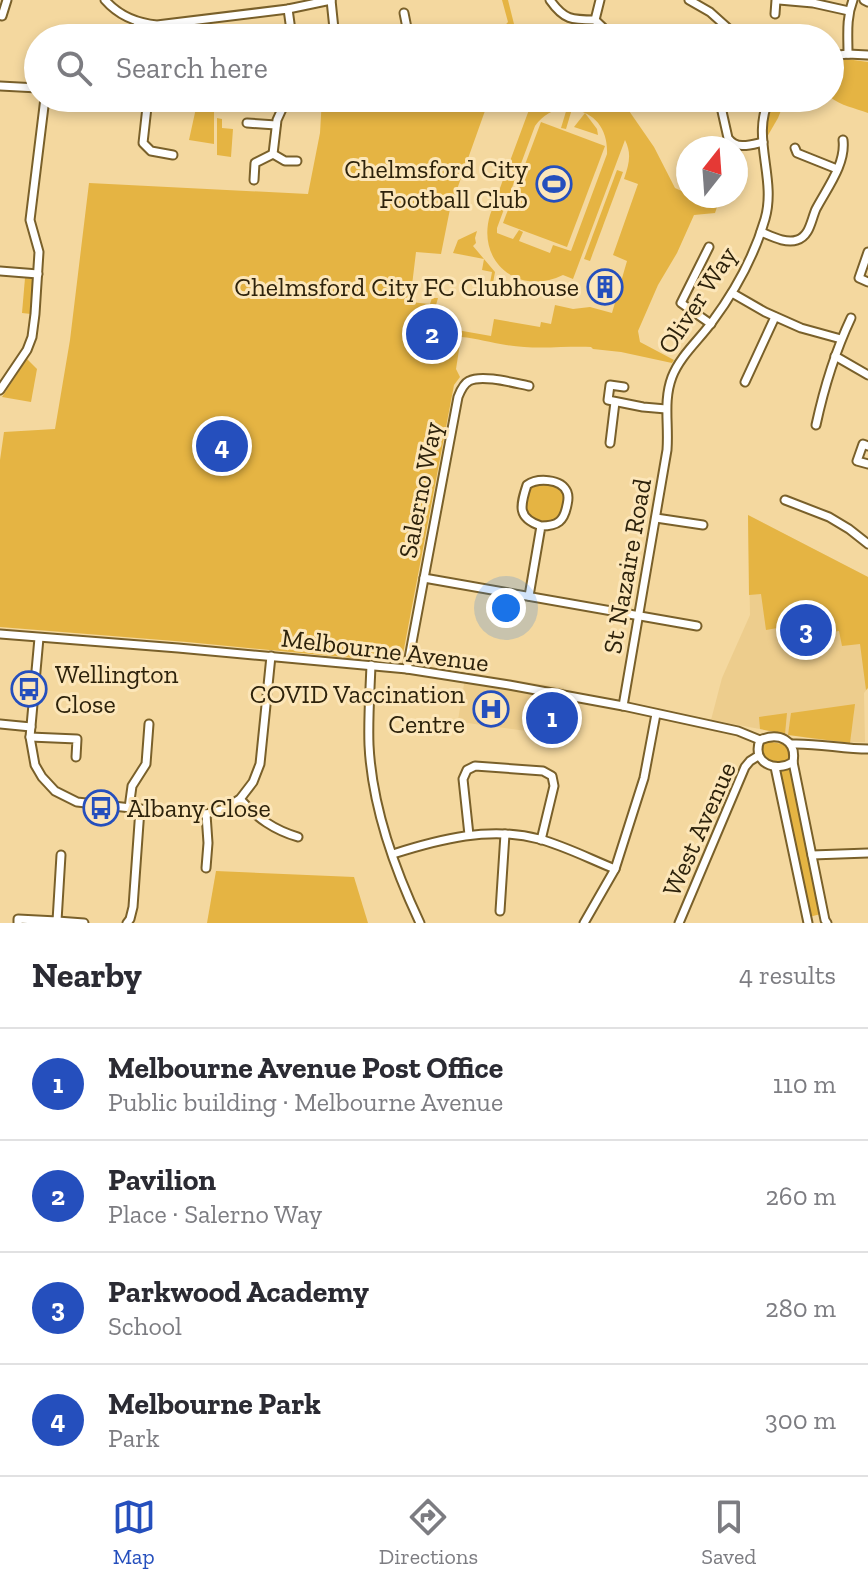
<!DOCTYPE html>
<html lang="en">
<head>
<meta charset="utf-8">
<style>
	:root { --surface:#fff; --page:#f2f2f3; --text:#2b2b33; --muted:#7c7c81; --line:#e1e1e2; --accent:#254fbd }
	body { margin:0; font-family:"Zilla Slab",serif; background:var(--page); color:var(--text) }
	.compass { position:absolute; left:676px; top:136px; width:72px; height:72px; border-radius:50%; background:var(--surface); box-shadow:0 4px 12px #0003; rotate:17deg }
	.you { position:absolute; left:506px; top:608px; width:28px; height:28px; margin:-20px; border:6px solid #fff; border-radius:50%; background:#1a73e8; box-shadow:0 0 0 12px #1a73e833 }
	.badge { display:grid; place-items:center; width:52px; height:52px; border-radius:50%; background:var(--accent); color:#fff; font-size:26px; font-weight:700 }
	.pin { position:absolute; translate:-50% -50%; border:4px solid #fff; box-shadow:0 2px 8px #0006 }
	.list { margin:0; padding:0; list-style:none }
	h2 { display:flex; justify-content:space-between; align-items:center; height:104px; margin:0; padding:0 32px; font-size:34px }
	h2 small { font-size:26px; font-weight:400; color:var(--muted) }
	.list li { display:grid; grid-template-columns:52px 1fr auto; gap:24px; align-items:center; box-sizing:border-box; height:112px; padding:0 32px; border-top:2px solid var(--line) }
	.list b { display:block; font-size:30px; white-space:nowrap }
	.list p { margin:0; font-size:26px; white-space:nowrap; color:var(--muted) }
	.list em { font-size:26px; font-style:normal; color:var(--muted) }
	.icon { flex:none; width:44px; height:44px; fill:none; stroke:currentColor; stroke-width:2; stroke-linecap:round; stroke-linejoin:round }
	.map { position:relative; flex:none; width:868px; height:923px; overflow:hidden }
	.search { position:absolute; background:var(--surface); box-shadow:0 4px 12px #0003; left:24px; right:24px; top:24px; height:88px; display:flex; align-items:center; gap:20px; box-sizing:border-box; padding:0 28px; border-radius:44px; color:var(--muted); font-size:30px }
	.sheet { height:552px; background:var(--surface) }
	nav { display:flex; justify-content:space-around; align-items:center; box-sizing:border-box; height:112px; border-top:2px solid var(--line); background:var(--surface); font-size:22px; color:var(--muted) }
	nav a { display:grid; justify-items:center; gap:4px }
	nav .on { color:var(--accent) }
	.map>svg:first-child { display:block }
	.built { fill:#edcd8d }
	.green { fill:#e5b443; fill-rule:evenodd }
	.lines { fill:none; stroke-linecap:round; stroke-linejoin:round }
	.minor-casing { stroke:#79602a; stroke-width:11 }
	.minor { stroke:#fff; stroke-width:7 }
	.labels { text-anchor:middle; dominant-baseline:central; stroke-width:6; stroke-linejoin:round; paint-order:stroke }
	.poi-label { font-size:26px; fill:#2d220b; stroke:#fce6b9; text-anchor:end }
	.street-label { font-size:26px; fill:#2d220b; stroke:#fce6b9 }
</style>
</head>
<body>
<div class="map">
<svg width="868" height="923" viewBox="0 0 868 923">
	<rect width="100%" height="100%" fill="#f4d89f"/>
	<g class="built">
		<polygon points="748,515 868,577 868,688 864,693 865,742 836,742 808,738 711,720 722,678 750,615"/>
		<polygon points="466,672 564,688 558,730 555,735 460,722 458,720"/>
	</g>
	<g class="green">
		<polygon points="502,0 508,0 514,24 545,38 500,38 498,33 508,22"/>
		<path d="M846 59 868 62V113C855 108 841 106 830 97V61Z"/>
		<polygon points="193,98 214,98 214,144 189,140 196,108"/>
		<path d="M322 98H504L486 108 450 209 441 254 416 252 410 302 430 304 432 298H438L436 305 440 327 491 336 494 319 540 327 541 322 551 324 555 305 573 309 590 307 612 313 627 261 613 255 638 184 624 179C629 164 632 154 625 140L573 279 563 275C519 297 476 262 490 215L533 99 623 98 625 105 654 147 675 188 688 194V196H716L719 201 715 213 694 215 677 253 658 285 638 331 640 342 674 360 672 363 621 352 593 349 591 347C563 346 534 350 506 345 491 343 477 338 461 337L456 369 460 377 454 385 403 654 399 661 394 662 187 642 0 627V460L4 432 55 429 70 340 89 183 308 194 320 133ZM567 108 561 128 566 129 572 109C596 113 608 130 607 154L571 251 553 245 550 253 519 241 523 232 519 230 513 239 497 233V228L535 126C543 115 553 109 567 108Z"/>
		<path d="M775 98H786L778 118 767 137C764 124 769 110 775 98Z"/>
		<polygon points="585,113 597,129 598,135 574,127"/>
		<polygon points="217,118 222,119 222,128 233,129 231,157 217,155"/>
		<polygon points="541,122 605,146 567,247 503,223"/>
		<polygon points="617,170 623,172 590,261 584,259"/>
		<polygon points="477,231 475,238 476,243 473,246 495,272 493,283 541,293 490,283 492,272 482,270 484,259 453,253 458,240"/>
		<polygon points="25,278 32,279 33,282 31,314 22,313"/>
		<polygon points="27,359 37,369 31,402 2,397"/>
		<path d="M541 482C568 487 572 497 556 521 543 524 533 522 525 510L530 487Z"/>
		<polygon points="748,515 868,577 868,688 866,690 860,644 842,646 839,631 826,633 824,625 806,627 805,620 783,622 783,627 766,630 761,594 749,595"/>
		<polygon points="855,704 850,743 788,735 791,713"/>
		<polygon points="787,713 785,734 760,729 759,717"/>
		<path d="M767 741 787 745 790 751 788 761 779 765C769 761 763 760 761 748Z"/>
		<polygon points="792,769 821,914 809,917 780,771"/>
		<polygon points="216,871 354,877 368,923 207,923"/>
	</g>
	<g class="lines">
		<defs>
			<g id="minor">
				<path d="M105 0C119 16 136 23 157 25L288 9 331 0"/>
				<polyline points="331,0 334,29"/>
				<path d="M550 0C564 20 572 20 595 20L600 0"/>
				<polyline points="689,0 710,12 739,38"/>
				<polyline points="779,0 813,3 849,11"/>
				<polyline points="864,0 868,2"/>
				<polyline points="288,9 292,38"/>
				<polyline points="404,13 409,38"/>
				<polyline points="775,14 776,0"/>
				<polyline points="2,16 7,0"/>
				<polyline points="595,20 614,38"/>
				<polyline points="135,38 138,22"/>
				<path d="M848 54C848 35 846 18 853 0"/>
				<polyline points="830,56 848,54 868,55"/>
				<polyline points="0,86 38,88"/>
				<polyline points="148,98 143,143 151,151 173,155"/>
				<polyline points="176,98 180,99"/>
				<polyline points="287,98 277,120 273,154 285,161 297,161"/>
				<path d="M719 98 728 138C737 150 750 145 763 142"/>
				<polyline points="149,99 165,98"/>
				<polyline points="668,106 681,98"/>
				<polyline points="247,123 276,125"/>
				<polyline points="795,148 797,153 837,169"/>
				<polyline points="254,180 255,163 273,154"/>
				<path d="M761 232C771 236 786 244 797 240 810 236 811 220 816 209 827 188 846 164 843 140"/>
				<polyline points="709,247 681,303 711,324"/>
				<polyline points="868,252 859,278 868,282"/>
				<polyline points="0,271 38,274"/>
				<polyline points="732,293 765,312 801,328 841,339"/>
				<polyline points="835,356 868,375"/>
				<polyline points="745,382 775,317"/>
				<polyline points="624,387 610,385 608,400 643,407 666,409"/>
				<polyline points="0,390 27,350 32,337 35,314 39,252 30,220 45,98"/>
				<path d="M816 425C824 388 835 352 851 318"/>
				<polyline points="610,443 615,402"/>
				<polyline points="868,446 863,444 857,461 868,464"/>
				<polyline points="785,500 829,517 849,529 868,544"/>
				<polyline points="656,518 703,525"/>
				<polyline points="424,578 697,626"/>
				<path d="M529 596 541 526C558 526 564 521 567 505 568 500 569 497 567 492 561 478 537 478 527 485 520 506 517 518 541 526"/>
				<path d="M0 634 178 648 407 669 509 685 623 706 738 731 760 740C779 732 797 740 793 762L825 920 827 923"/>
				<polyline points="39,638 30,737 35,765 42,777 55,791 77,802 140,809 206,814 224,809 240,799 253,782 260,764 271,656"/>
				<path d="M371 665C370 692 368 719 369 745 372 807 394 868 420 923"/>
				<path d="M407 669 458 397C460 392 463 384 469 381 482 374 514 383 529 386"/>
				<path d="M623 706 667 450C669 424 663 401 672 377 680 356 699 340 712 322 735 291 754 257 765 219 777 178 750 136 770 98"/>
				<polyline points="0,724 31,727"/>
				<polyline points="30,737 77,739 76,757"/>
				<path d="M760 740C751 763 776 773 793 762"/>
				<path d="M792 744C817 743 843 749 868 749"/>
				<polyline points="775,767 808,923"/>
				<path d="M240 799C257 818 274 830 298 837"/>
				<polyline points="129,808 132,786 146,764 149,724"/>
				<polyline points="469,835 463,779 467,770 475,766 543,771 552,776 554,786 541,840"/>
				<path d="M393 854C440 839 490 826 539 839 565 846 590 859 615 869"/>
				<polyline points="812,855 868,853"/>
				<polyline points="206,868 208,843 206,814"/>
				<polyline points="500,911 505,834"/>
				<polyline points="57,921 84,923"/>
				<polyline points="18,923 18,919 57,921 61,855"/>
				<polyline points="127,923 130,919 133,907 140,809"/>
				<polyline points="584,923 615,869 644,778 656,714"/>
				<polyline points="679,923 745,767 750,761 758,756"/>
			</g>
		</defs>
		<use href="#minor" class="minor-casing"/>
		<use href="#minor" class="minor"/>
	</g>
	<defs>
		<symbol id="stadium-ring" viewBox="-11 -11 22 22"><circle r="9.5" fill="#fce6b9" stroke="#254fbd" stroke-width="1.5"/><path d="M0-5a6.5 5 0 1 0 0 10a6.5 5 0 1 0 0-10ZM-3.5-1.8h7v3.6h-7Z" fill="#254fbd"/></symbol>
		<symbol id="building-ring" viewBox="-11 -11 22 22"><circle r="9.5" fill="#fce6b9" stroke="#254fbd" stroke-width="1.5"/><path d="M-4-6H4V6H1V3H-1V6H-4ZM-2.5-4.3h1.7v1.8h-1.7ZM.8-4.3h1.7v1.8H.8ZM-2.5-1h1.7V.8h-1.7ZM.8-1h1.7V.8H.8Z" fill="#254fbd"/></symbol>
		<symbol id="bus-ring" viewBox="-11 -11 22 22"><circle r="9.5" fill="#fce6b9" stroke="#254fbd" stroke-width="1.5"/><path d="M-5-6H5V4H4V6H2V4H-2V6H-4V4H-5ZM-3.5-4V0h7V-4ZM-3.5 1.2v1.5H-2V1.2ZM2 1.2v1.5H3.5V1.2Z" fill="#254fbd"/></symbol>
		<symbol id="hospital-ring" viewBox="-11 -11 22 22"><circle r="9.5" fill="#fce6b9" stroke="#254fbd" stroke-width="1.5"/><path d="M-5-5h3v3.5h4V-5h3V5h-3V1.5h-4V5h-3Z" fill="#254fbd"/></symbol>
	</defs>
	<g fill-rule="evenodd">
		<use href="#stadium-ring" x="534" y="164" width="40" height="40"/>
		<use href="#building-ring" x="585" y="267" width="40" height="40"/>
		<use href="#bus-ring" x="9" y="669" width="40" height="40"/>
		<use href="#hospital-ring" x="471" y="689" width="40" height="40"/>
		<use href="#bus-ring" x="81" y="788" width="40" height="40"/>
	</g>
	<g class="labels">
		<g class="poi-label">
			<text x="528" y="169">Chelmsford City<tspan x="528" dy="30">Football Club</tspan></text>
			<text x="579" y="287">Chelmsford City FC Clubhouse</text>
			<text x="55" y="674" text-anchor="start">Wellington<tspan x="55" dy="30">Close</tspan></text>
			<text x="465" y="694">COVID Vaccination<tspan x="465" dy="30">Centre</tspan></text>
			<text x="127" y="808" text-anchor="start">Albany Close</text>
		</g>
		<g class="street-label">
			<text transform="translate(697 300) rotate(-57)">Oliver Way</text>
			<text transform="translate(420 490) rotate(-79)">Salerno Way</text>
			<text transform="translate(627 566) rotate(-80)">St Nazaire Road</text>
			<text transform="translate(385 650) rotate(7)">Melbourne Avenue</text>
			<text transform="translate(699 829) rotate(-66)">West Avenue</text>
		</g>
	</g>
</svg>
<svg class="compass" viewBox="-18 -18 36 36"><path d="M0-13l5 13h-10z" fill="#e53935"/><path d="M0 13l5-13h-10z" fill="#7c7c81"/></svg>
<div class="you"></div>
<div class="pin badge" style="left:552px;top:718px">1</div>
<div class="pin badge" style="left:432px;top:334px">2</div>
<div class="pin badge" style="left:806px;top:630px">3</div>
<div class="pin badge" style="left:222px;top:446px">4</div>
<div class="search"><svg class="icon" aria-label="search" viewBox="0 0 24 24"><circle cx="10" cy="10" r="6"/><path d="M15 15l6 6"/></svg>Search here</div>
</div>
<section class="sheet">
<h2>Nearby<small>4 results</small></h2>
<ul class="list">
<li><span class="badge">1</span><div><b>Melbourne Avenue Post Office</b><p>Public building · Melbourne Avenue</p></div><em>110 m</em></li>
<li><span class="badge">2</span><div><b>Pavilion</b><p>Place · Salerno Way</p></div><em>260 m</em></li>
<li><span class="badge">3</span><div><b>Parkwood Academy</b><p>School</p></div><em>280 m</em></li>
<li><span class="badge">4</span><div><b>Melbourne Park</b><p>Park</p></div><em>300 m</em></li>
</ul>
</section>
<nav>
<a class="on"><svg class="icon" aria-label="map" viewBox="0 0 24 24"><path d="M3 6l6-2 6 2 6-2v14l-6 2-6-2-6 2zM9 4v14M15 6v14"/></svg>Map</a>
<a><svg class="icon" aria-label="directions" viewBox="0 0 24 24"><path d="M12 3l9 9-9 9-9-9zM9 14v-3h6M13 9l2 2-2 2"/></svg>Directions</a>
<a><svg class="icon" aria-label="saved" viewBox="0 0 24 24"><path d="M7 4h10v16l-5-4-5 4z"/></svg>Saved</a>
</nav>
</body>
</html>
